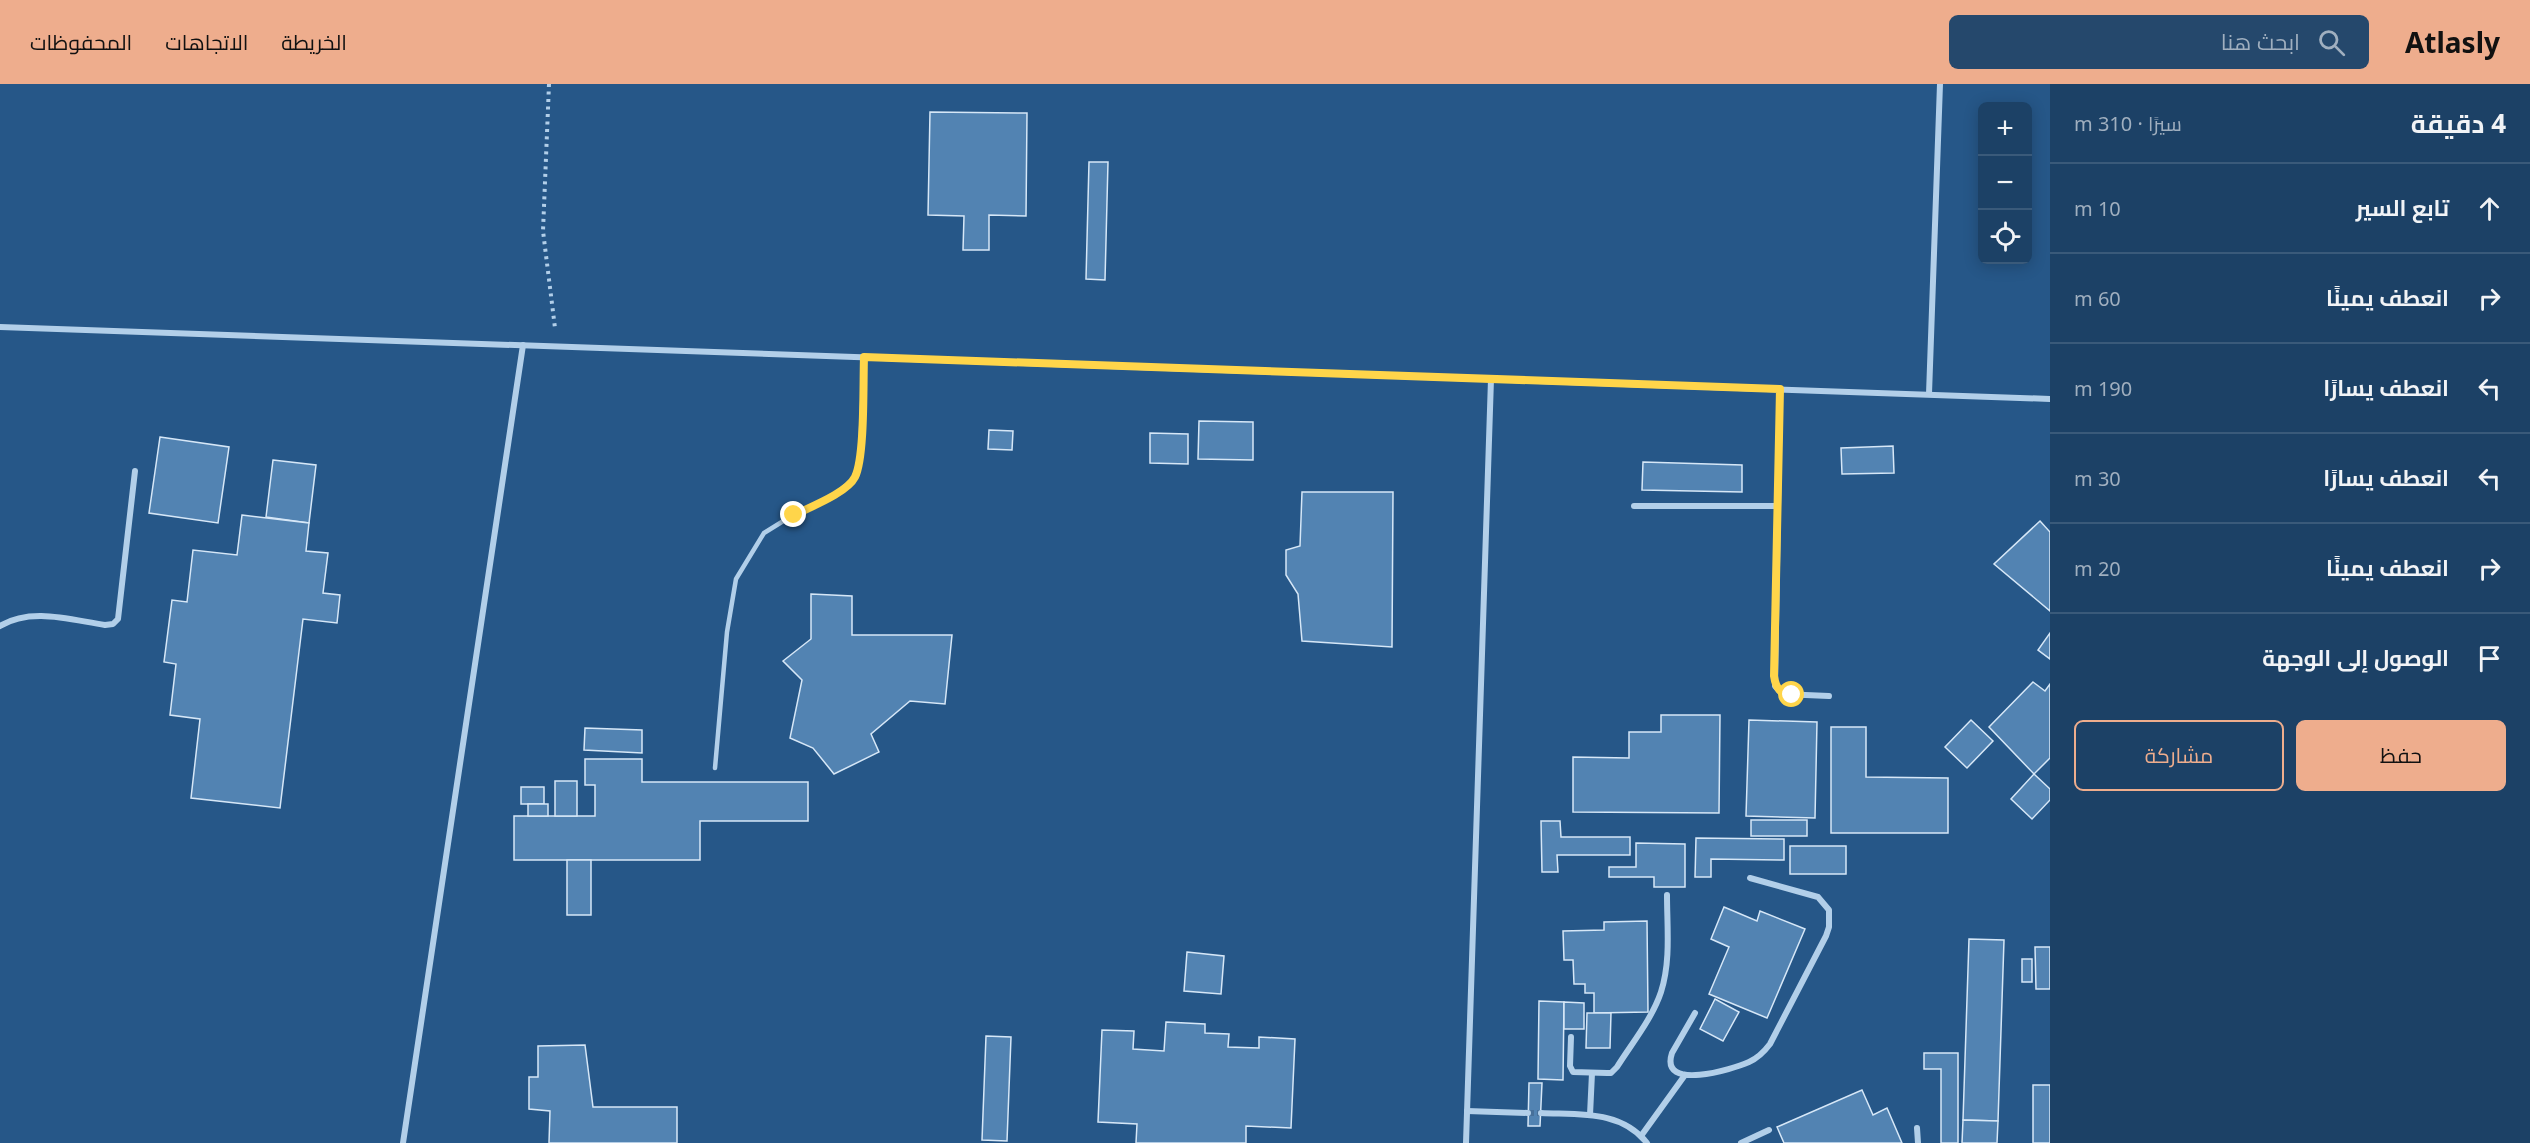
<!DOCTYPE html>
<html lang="ar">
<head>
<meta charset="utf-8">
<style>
	:root { --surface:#1c4166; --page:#25486c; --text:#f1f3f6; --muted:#a0afbf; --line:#3a5a7a; --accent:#eead8d }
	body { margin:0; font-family:"Noto Sans",Cairo,sans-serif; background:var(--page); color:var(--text); direction:rtl }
	.controls { position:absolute; right:18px; top:18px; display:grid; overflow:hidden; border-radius:9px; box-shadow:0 3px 15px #0003 }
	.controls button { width:54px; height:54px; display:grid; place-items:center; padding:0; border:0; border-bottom:2px solid var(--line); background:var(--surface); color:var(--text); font:30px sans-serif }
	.stop { position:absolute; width:18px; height:18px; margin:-14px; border:4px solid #ffd54a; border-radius:50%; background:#fff }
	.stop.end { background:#ffd54a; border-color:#fff; box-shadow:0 2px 6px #0008 }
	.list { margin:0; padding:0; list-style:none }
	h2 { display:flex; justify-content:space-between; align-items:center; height:78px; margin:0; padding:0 24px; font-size:26px }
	h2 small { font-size:20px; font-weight:400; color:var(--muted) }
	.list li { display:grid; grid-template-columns:39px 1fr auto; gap:18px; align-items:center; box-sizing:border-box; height:90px; padding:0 24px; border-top:2px solid var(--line) }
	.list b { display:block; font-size:22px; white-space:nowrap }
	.list em { font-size:20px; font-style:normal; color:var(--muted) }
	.actions { display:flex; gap:12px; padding:18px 24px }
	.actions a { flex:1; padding:14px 0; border:2px solid var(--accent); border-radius:9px; text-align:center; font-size:21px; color:var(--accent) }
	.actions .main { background:var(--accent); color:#111 }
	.icon { flex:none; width:33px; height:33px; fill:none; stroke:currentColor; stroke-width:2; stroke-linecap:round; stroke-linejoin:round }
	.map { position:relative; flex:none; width:2050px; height:1059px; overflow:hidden; direction:ltr }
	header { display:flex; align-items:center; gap:36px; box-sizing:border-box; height:84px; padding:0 30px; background:var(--accent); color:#111 }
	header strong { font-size:28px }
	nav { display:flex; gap:33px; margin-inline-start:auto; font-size:21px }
	.search { width:420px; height:54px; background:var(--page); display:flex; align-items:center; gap:15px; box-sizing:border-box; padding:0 21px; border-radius:9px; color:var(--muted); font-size:22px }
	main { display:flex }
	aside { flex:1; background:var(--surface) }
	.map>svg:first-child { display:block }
	.building { fill:#5283b2; stroke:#d6e7f7; stroke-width:1.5 }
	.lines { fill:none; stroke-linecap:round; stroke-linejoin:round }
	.minor-tunnel { stroke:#47709a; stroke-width:6; stroke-dasharray:6 3; stroke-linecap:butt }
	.path { stroke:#b2cfe9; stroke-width:4; stroke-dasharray:3 4.5; stroke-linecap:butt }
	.service { stroke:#b2cfe9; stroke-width:4.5 }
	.minor { stroke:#b2cfe9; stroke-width:6 }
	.route { stroke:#ffd54a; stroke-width:8 }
</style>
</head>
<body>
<header>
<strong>Atlasly</strong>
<div class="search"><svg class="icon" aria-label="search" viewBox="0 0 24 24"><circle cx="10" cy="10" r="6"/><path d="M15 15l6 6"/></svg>ابحث هنا</div>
<nav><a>الخريطة</a><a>الاتجاهات</a><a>المحفوظات</a></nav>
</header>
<main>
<aside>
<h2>4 دقيقة<small>سيرًا · 310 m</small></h2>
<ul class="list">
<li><svg class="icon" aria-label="ahead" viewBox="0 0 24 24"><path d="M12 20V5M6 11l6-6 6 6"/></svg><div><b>تابع السير</b></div><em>10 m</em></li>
<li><svg class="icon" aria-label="right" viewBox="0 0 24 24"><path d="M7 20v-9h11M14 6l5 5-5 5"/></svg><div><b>انعطف يمينًا</b></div><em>60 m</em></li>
<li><svg class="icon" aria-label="left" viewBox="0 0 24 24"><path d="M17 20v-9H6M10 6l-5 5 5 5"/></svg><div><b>انعطف يسارًا</b></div><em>190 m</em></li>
<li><svg class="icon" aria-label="left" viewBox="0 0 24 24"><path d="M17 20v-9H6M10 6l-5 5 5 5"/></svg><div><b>انعطف يسارًا</b></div><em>30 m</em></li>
<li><svg class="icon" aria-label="right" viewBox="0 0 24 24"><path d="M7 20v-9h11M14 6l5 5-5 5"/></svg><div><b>انعطف يمينًا</b></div><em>20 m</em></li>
<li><svg class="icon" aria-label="arrive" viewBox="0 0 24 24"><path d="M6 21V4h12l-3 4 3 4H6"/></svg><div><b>الوصول إلى الوجهة</b></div></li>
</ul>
<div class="actions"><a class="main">حفظ</a><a>مشاركة</a></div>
</aside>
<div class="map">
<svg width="2050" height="1059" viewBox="0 0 2050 1059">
	<rect width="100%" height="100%" fill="#265788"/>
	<g class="building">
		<polygon points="930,28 1027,29 1026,132 989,131 989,166 963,166 964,132 928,131"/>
		<polygon points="1089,78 1108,78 1105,196 1086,195"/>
		<polygon points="1199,337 1253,338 1253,376 1198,375"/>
		<polygon points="989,346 1013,347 1012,366 988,365"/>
		<polygon points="1150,349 1188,350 1188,380 1150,379"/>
		<polygon points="160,353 229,363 218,439 149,429"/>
		<polygon points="1893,362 1894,389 1842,390 1841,364"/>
		<polygon points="273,376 316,381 309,439 266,433"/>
		<polygon points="1643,378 1742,381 1742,408 1642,406"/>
		<polygon points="1302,408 1393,408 1392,563 1302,557 1298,510 1286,491 1286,466 1300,462"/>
		<polygon points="242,431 309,439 306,467 328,469 323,509 340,511 337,539 303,535 280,724 191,714 200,635 170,631 176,580 164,578 172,516 187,518 193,466 237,471"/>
		<polygon points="2040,437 2050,448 2050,527 1994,480"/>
		<polygon points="811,510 852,512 852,551 952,551 945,620 910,617 871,650 879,668 834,690 813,664 790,654 802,596 783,577 811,555"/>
		<polygon points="2050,549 2050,575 2038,566"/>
		<polygon points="2033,598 2045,607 2050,600 2050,674 2034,690 1989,643"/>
		<polygon points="1661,631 1720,631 1719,729 1573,728 1573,673 1629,674 1629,648 1661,648"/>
		<polygon points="1749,636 1817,638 1815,734 1746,732"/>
		<polygon points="1971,636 1993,657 1967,684 1945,663"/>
		<polygon points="1831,643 1866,643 1866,693 1948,694 1948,749 1831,749"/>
		<polygon points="585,644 642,646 642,669 584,666"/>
		<polygon points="585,675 642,675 642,698 808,698 808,737 700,737 700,776 514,776 514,732 595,732 595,701 585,701"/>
		<polygon points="2034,690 2050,705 2050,716 2032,735 2011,715"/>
		<rect x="555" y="697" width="22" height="35"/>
		<rect x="521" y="703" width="23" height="17"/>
		<rect x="528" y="720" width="20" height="12"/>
		<rect x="1751" y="736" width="56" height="16"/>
		<polygon points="1541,737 1560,737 1561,753 1630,753 1630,771 1557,771 1558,788 1542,788"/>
		<polygon points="1696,754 1784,755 1784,776 1711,775 1711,793 1695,793"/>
		<polygon points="1636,759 1685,760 1685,803 1654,803 1654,793 1609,793 1609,783 1636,783"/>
		<rect x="1790" y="762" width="56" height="28"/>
		<rect x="567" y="776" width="24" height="55"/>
		<polygon points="1724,823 1757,837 1760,827 1805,845 1767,934 1709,910 1729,863 1711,855"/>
		<polygon points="1647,837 1648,928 1594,929 1594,909 1585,909 1585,900 1574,900 1573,876 1564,876 1563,847 1604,846 1604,838"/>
		<polygon points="1969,855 2004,856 1998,1037 1963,1036"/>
		<polygon points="2035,863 2050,863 2050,905 2036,905"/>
		<polygon points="1187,868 1224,872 1221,910 1184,907"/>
		<rect x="2022" y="875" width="10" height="23"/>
		<polygon points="1715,915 1739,928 1723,957 1700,945"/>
		<polygon points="1539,917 1564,918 1563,996 1538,995"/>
		<polygon points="1564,918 1584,919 1584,945 1564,945"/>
		<polygon points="1587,929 1611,929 1610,964 1586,964"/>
		<polygon points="1166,938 1205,940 1205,949 1229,950 1228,963 1259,964 1259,953 1295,955 1291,1044 1246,1042 1246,1059 1136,1059 1137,1040 1098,1038 1102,946 1134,947 1133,965 1164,967"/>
		<polygon points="986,952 1011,953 1007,1057 982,1056"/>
		<polygon points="585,961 593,1023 677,1023 677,1059 549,1059 550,1027 529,1025 529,993 538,993 538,962"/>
		<polygon points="1924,969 1958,969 1958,1059 1941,1059 1941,985 1924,985"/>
		<polygon points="1529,999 1542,999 1540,1042 1528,1042"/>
		<rect x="2033" y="1001" width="17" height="58"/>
		<polygon points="1862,1006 1873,1031 1887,1024 1902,1059 1784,1059 1777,1043"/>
		<polygon points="1963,1036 1998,1037 1997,1059 1962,1059"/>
	</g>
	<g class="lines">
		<polyline class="minor-tunnel" points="1528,1029 1541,1029"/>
		<polyline class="path" points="549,0 543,147 555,244"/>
		<polyline class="service" points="715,684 727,548 736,495 764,449 793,431 831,414 855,394 860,372 864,273"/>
		<g class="minor">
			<polyline points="0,243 2050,315"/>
			<polyline points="1780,305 1775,602 1782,610 1829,612"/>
			<polyline points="1929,310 1940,0"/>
			<polyline points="1634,422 1778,422"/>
			<path d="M0 542C31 523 71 536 105 541L113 540 118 535 135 387"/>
			<path d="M1695 929 1672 969C1659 1008 1733 985 1749 978 1758 974 1764 968 1770 960L1826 852 1829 843V826L1818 813 1750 794"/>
			<path d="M1571 953 1570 982 1573 988 1607 989H1611L1617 983C1632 959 1652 935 1661 908 1671 877 1667 843 1667 811"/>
			<polyline points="1467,1027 1528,1029"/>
			<path d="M1541 1029C1579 1031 1621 1026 1647 1059"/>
			<polyline points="1590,1031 1592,989"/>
			<polyline points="1917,1044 1918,1059"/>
			<polyline points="1641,1052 1685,991"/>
			<polyline points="403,1059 523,261"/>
			<polyline points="1466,1059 1491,295"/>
			<polyline points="1741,1059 1769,1046"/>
		</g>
	</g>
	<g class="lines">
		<path class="route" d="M794 431C810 423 847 409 855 393 865 373 863 299 864 273L1780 305 1774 592C1776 605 1780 609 1792 611"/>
	</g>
</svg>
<div class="controls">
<button>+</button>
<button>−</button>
<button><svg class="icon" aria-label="locate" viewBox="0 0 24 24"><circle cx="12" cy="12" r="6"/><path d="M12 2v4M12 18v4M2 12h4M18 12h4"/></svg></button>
</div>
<div class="stop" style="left:1792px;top:611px"></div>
<div class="stop end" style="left:794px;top:431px"></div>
</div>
</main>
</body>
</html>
